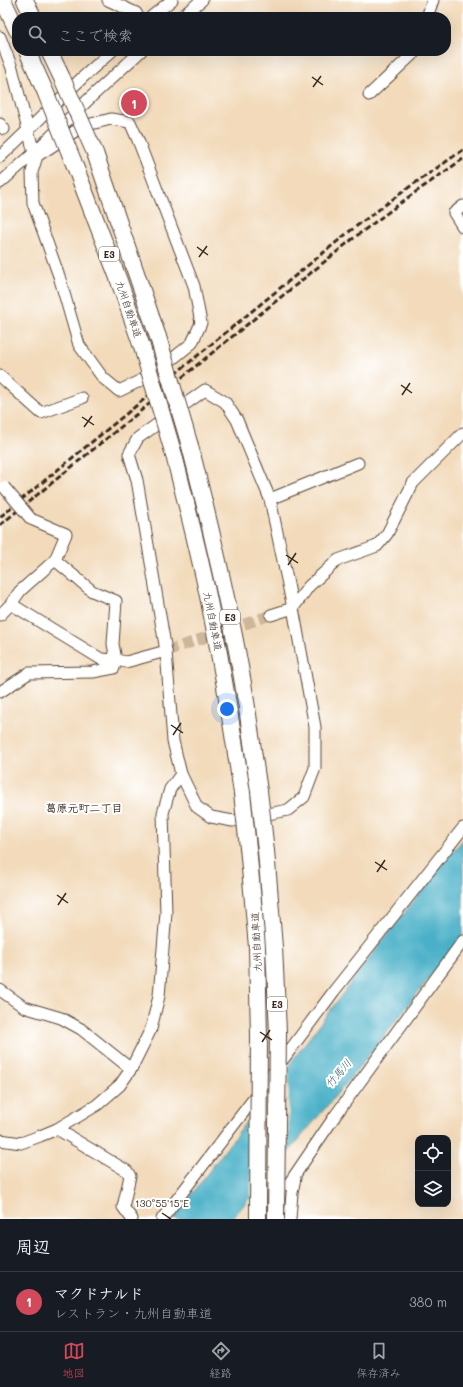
<!DOCTYPE html>
<html lang="ja">
<head>
<meta charset="utf-8">
<style>
	:root { --surface:#171b24; --page:#242831; --text:#f1f3f6; --muted:#9ea1a6; --line:#363941; --accent:#d1495b }
	body { margin:0; font-family:Mali,"Klee One",sans-serif; background:var(--page); color:var(--text) }
	.controls { position:absolute; right:12px; bottom:12px; display:grid; overflow:hidden; border-radius:8px; box-shadow:0 4px 16px #0002 }
	.controls button { width:36px; height:36px; display:grid; place-items:center; padding:0; border:0; border-bottom:1px solid var(--line); background:var(--surface); color:var(--text); font:20px sans-serif }
	.you { position:absolute; left:227px; top:709px; width:14px; height:14px; margin:-10px; border:3px solid #fff; border-radius:50%; background:#1a73e8; box-shadow:0 0 0 6px #1a73e833 }
	.badge { display:grid; place-items:center; width:26px; height:26px; border-radius:50%; background:var(--accent); color:#fff; font-size:13px; font-weight:700 }
	.pin { position:absolute; translate:-50% -50%; border:2px solid #fff; box-shadow:0 1px 4px #0006 }
	.list { margin:0; padding:0; list-style:none }
	h2 { display:flex; justify-content:space-between; align-items:center; height:52px; margin:0; padding:0 16px; font-size:17px }
	h2 small { font-size:13px; font-weight:400; color:var(--muted) }
	.list li { display:grid; grid-template-columns:26px 1fr auto; gap:12px; align-items:center; box-sizing:border-box; height:60px; padding:0 16px; border-top:1px solid var(--line) }
	.list b { display:block; font-size:15px; white-space:nowrap }
	.list p { margin:0; font-size:13px; white-space:nowrap; color:var(--muted) }
	.list em { font-size:13px; font-style:normal; color:var(--muted) }
	.icon { flex:none; width:22px; height:22px; fill:none; stroke:currentColor; stroke-width:2; stroke-linecap:round; stroke-linejoin:round }
	.map { position:relative; flex:none; width:463px; height:1219px; overflow:hidden }
	.search { position:absolute; background:var(--surface); box-shadow:0 4px 16px #0002; left:12px; right:12px; top:12px; height:44px; display:flex; align-items:center; gap:10px; box-sizing:border-box; padding:0 14px; border-radius:16px; color:var(--muted); font-size:15px }
	.sheet { height:112px; background:var(--surface) }
	nav { display:flex; justify-content:space-around; align-items:center; box-sizing:border-box; height:56px; border-top:1px solid var(--line); background:var(--surface); font-size:11px; color:var(--muted) }
	nav a { display:grid; justify-items:center; gap:2px }
	nav .on { color:var(--accent) }
	.map>svg:first-child { display:block }
	.water { fill:#48b0c7; stroke:#426d72 }
	.pier { fill:#f2daba }
	.lines { fill:none; stroke-linecap:round; stroke-linejoin:round }
	.minor-tunnel { stroke:#cdb79b; stroke-width:11; stroke-dasharray:11 5.5; stroke-linecap:butt }
	.minor-casing { stroke:#564435; stroke-width:13 }
	.highway-casing { stroke:#564435; stroke-width:18 }
	.minor { stroke:#fff; stroke-width:11 }
	.highway { stroke:#fff; stroke-width:16 }
	.rail { stroke:#3b2a1e; stroke-width:3; stroke-dasharray:6 3; stroke-linecap:butt }
	.minor-bridge-casing { stroke:#564435; stroke-width:13; stroke-linecap:butt }
	.highway-bridge-casing { stroke:#564435; stroke-width:18; stroke-linecap:butt }
	.minor-bridge { stroke:#fff; stroke-width:11 }
	.highway-bridge { stroke:#fff; stroke-width:16 }
	.ticks { fill:none; stroke:#3b2a1e; stroke-width:1.5 }
	.labels { text-anchor:middle; dominant-baseline:central; stroke-width:4; stroke-linejoin:round; paint-order:stroke }
	.shield { fill:#fff; stroke:#766a62; stroke-width:1 }
	.shield-label { font-size:9px; font-weight:bold; fill:#3b2a1e }
	.street-label { font-size:10px; fill:#3b2a1e; stroke:#fff }
	.neighbourhood-label { font-size:11px; font-weight:bold; fill:#3b2a1e; stroke:#fff }
	.water-label { font-size:11px; font-style:italic; fill:#406062; stroke:#fff }
	.ticks-label { font-size:10px; text-anchor:middle; fill:#3b2a1e; stroke:#fff; stroke-width:4; stroke-linejoin:round; paint-order:stroke }
</style>
</head>
<body>
<div class="map">
<svg width="463" height="1219" viewBox="0 0 463 1219">
	<rect width="100%" height="100%" fill="#fff"/>
	<filter id="ink" filterUnits="userSpaceOnUse"><feTurbulence type="fractalNoise" baseFrequency=".025" numOctaves="2"/><feDisplacementMap in="SourceGraphic" scale="8" xChannelSelector="R" yChannelSelector="G"/><feConvolveMatrix kernelMatrix="1 2 1 2 8 2 1 2 1" color-interpolation-filters="sRGB"/></filter>
	<filter id="wash" filterUnits="userSpaceOnUse"><feTurbulence type="fractalNoise" baseFrequency=".012" numOctaves="4" result="noise"/><feDisplacementMap in="SourceGraphic" scale="16" xChannelSelector="R" yChannelSelector="G"/><feGaussianBlur stdDeviation="0.9" result="paint"/><feColorMatrix in="noise" values="0 0 0 0 0 0 0 0 0 0 0 0 0 0 0 0 0 1.4 0 .05"/><feComposite in="paint" operator="in"/></filter>
	<g filter="url(#wash)">
		<rect width="100%" height="100%" fill="#f2daba"/>
		<polygon class="water" points="463,840 463,935 359,1068 232,1219 173,1219 383,940 451,853"/>
		<polygon class="pier" points="289,1063 288,1155 251,1200 252,1112"/>
	</g>
	<g filter="url(#ink)">
		<g class="lines">
			<polyline class="minor-tunnel" points="166,651 271,615"/>
			<defs>
				<g id="minor">
					<polyline points="108,0 136,13 138,17"/>
					<polyline points="151,17 172,0"/>
					<polyline points="181,17 202,0"/>
					<polyline points="427,17 433,0"/>
					<polyline points="0,37 12,68 34,153 37,156"/>
					<polyline points="369,95 416,51"/>
					<polygon points="111,119 130,122 138,140 194,286 201,323 192,343 154,374 119,391 103,378 79,345 59,276 33,203 32,172 37,156 83,126"/>
					<polyline points="0,124 4,129"/>
					<polyline points="0,157 82,78 112,51"/>
					<polyline points="0,183 34,153 91,97 141,51"/>
					<polyline points="463,206 454,213 463,227"/>
					<polyline points="0,376 41,413 82,398"/>
					<polygon points="205,390 225,402 237,420 270,499 293,608 315,727 315,768 304,797 288,810 233,821 211,817 197,807 181,774 173,741 166,651 137,480 129,454 138,438"/>
					<polyline points="270,499 358,463"/>
					<polyline points="31,519 66,534 55,560 92,591 116,601 113,644 116,660 126,662 166,651"/>
					<polyline points="0,615 11,604"/>
					<polyline points="271,615 293,608 309,586 338,560 377,546 387,534 413,483 463,433"/>
					<polyline points="0,692 29,673 93,672 114,668 116,660 101,659 11,604 20,591 55,560"/>
					<polyline points="0,990 24,1007 61,1018 81,1029 131,1069"/>
					<polyline points="57,1129 127,1171 130,1176 123,1207 132,1219"/>
					<polyline points="0,1140 21,1143 40,1136 57,1129 97,1105 120,1085 131,1069 151,1029 159,996 166,913 163,813 170,789 181,774"/>
					<polyline points="288,1185 335,1116 463,941"/>
					<polyline points="162,1219 252,1101 334,991 463,828"/>
					<polyline points="290,1219 292,1193 295,1178"/>
				</g>
				<g id="highway">
					<polyline points="3,0 17,30"/>
					<polyline points="25,0 33,17"/>
					<polyline points="95,153 158,337"/>
					<polyline points="73,161 118,278 142,347"/>
					<path d="M190 446C211 528 231 611 245 695 250 726 254 759 259 791"/>
					<path d="M174 455C187 507 201 559 211 611 223 672 233 732 242 793"/>
				</g>
			</defs>
			<use href="#minor" class="minor-casing"/>
			<use href="#highway" class="highway-casing"/>
			<use href="#minor" class="minor"/>
			<use href="#highway" class="highway"/>
			<g class="rail">
				<polyline points="0,517 350,231 405,190 463,150"/>
				<polyline points="0,525 355,237 410,196 463,159"/>
			</g>
			<defs>
				<polyline id="minor-bridge" points="4,487 31,519"/>
				<g id="highway-bridge">
					<polyline points="27,51 45,91 73,161"/>
					<polyline points="49,51 62,78 95,153"/>
					<polyline points="158,337 190,446"/>
					<polyline points="142,347 174,455"/>
					<polyline points="259,791 266,851 274,947 278,1032 276,1219"/>
					<polyline points="242,793 249,857 257,947 259,1036 258,1219"/>
				</g>
			</defs>
			<use href="#minor-bridge" class="minor-bridge-casing"/>
			<use href="#highway-bridge" class="highway-bridge-casing"/>
			<use href="#minor-bridge" class="minor-bridge"/>
			<use href="#highway-bridge" class="highway-bridge"/>
		</g>
	</g>
	<path class="ticks" d="M312 77 323 85M313 87 321 76M197 247 208 255M199 257 207 246M401 385 412 393M402 395 410 383M82 417 94 425M84 427 92 416M286 555 298 563M288 565 296 553M171 725 183 733M173 735 181 723M375 862 387 870M377 872 385 860M57 895 68 903M58 905 66 893M260 1032 272 1040M262 1042 270 1030M162 1213 171 1219"/>
	<g class="labels">
		<g class="shield">
			<rect x="99" y="247" width="20" height="14" rx="3"/>
			<rect x="220" y="610" width="20" height="14" rx="3"/>
			<rect x="267" y="997" width="20" height="14" rx="3"/>
		</g>
		<g class="shield-label">
			<text x="109" y="254">E3</text>
			<text x="230" y="617">E3</text>
			<text x="277" y="1004">E3</text>
		</g>
		<g class="street-label">
			<text transform="translate(129 309) rotate(71)">九州自動車道</text>
			<text transform="translate(213 621) rotate(79)">九州自動車道</text>
			<text transform="translate(256 942) rotate(-93)">九州自動車道</text>
		</g>
		<g class="neighbourhood-label">
			<text x="84" y="807">葛原元町二丁目</text>
		</g>
		<g class="water-label">
			<text transform="translate(338 1073) rotate(-49)">竹馬川</text>
		</g>
	</g>
	<g class="ticks-label">
		<text x="162" y="1207">130°55'15"E</text>
	</g>
</svg>
<div class="controls">
<button><svg class="icon" aria-label="locate" viewBox="0 0 24 24"><circle cx="12" cy="12" r="6"/><path d="M12 2v4M12 18v4M2 12h4M18 12h4"/></svg></button>
<button><svg class="icon" aria-label="layers" viewBox="0 0 24 24"><path d="M12 4l9 5-9 5-9-5zM3 14l9 5 9-5"/></svg></button>
</div>
<div class="you"></div>
<div class="pin badge" style="left:134px;top:103px">1</div>
<div class="search"><svg class="icon" aria-label="search" viewBox="0 0 24 24"><circle cx="10" cy="10" r="6"/><path d="M15 15l6 6"/></svg>ここで検索</div>
</div>
<section class="sheet">
<h2>周辺<small></small></h2>
<ul class="list">
<li><span class="badge">1</span><div><b>マクドナルド</b><p>レストラン · 九州自動車道</p></div><em>380 m</em></li>
</ul>
</section>
<nav>
<a class="on"><svg class="icon" aria-label="map" viewBox="0 0 24 24"><path d="M3 6l6-2 6 2 6-2v14l-6 2-6-2-6 2zM9 4v14M15 6v14"/></svg>地図</a>
<a><svg class="icon" aria-label="directions" viewBox="0 0 24 24"><path d="M12 3l9 9-9 9-9-9zM9 14v-3h6M13 9l2 2-2 2"/></svg>経路</a>
<a><svg class="icon" aria-label="saved" viewBox="0 0 24 24"><path d="M7 4h10v16l-5-4-5 4z"/></svg>保存済み</a>
</nav>
</body>
</html>
